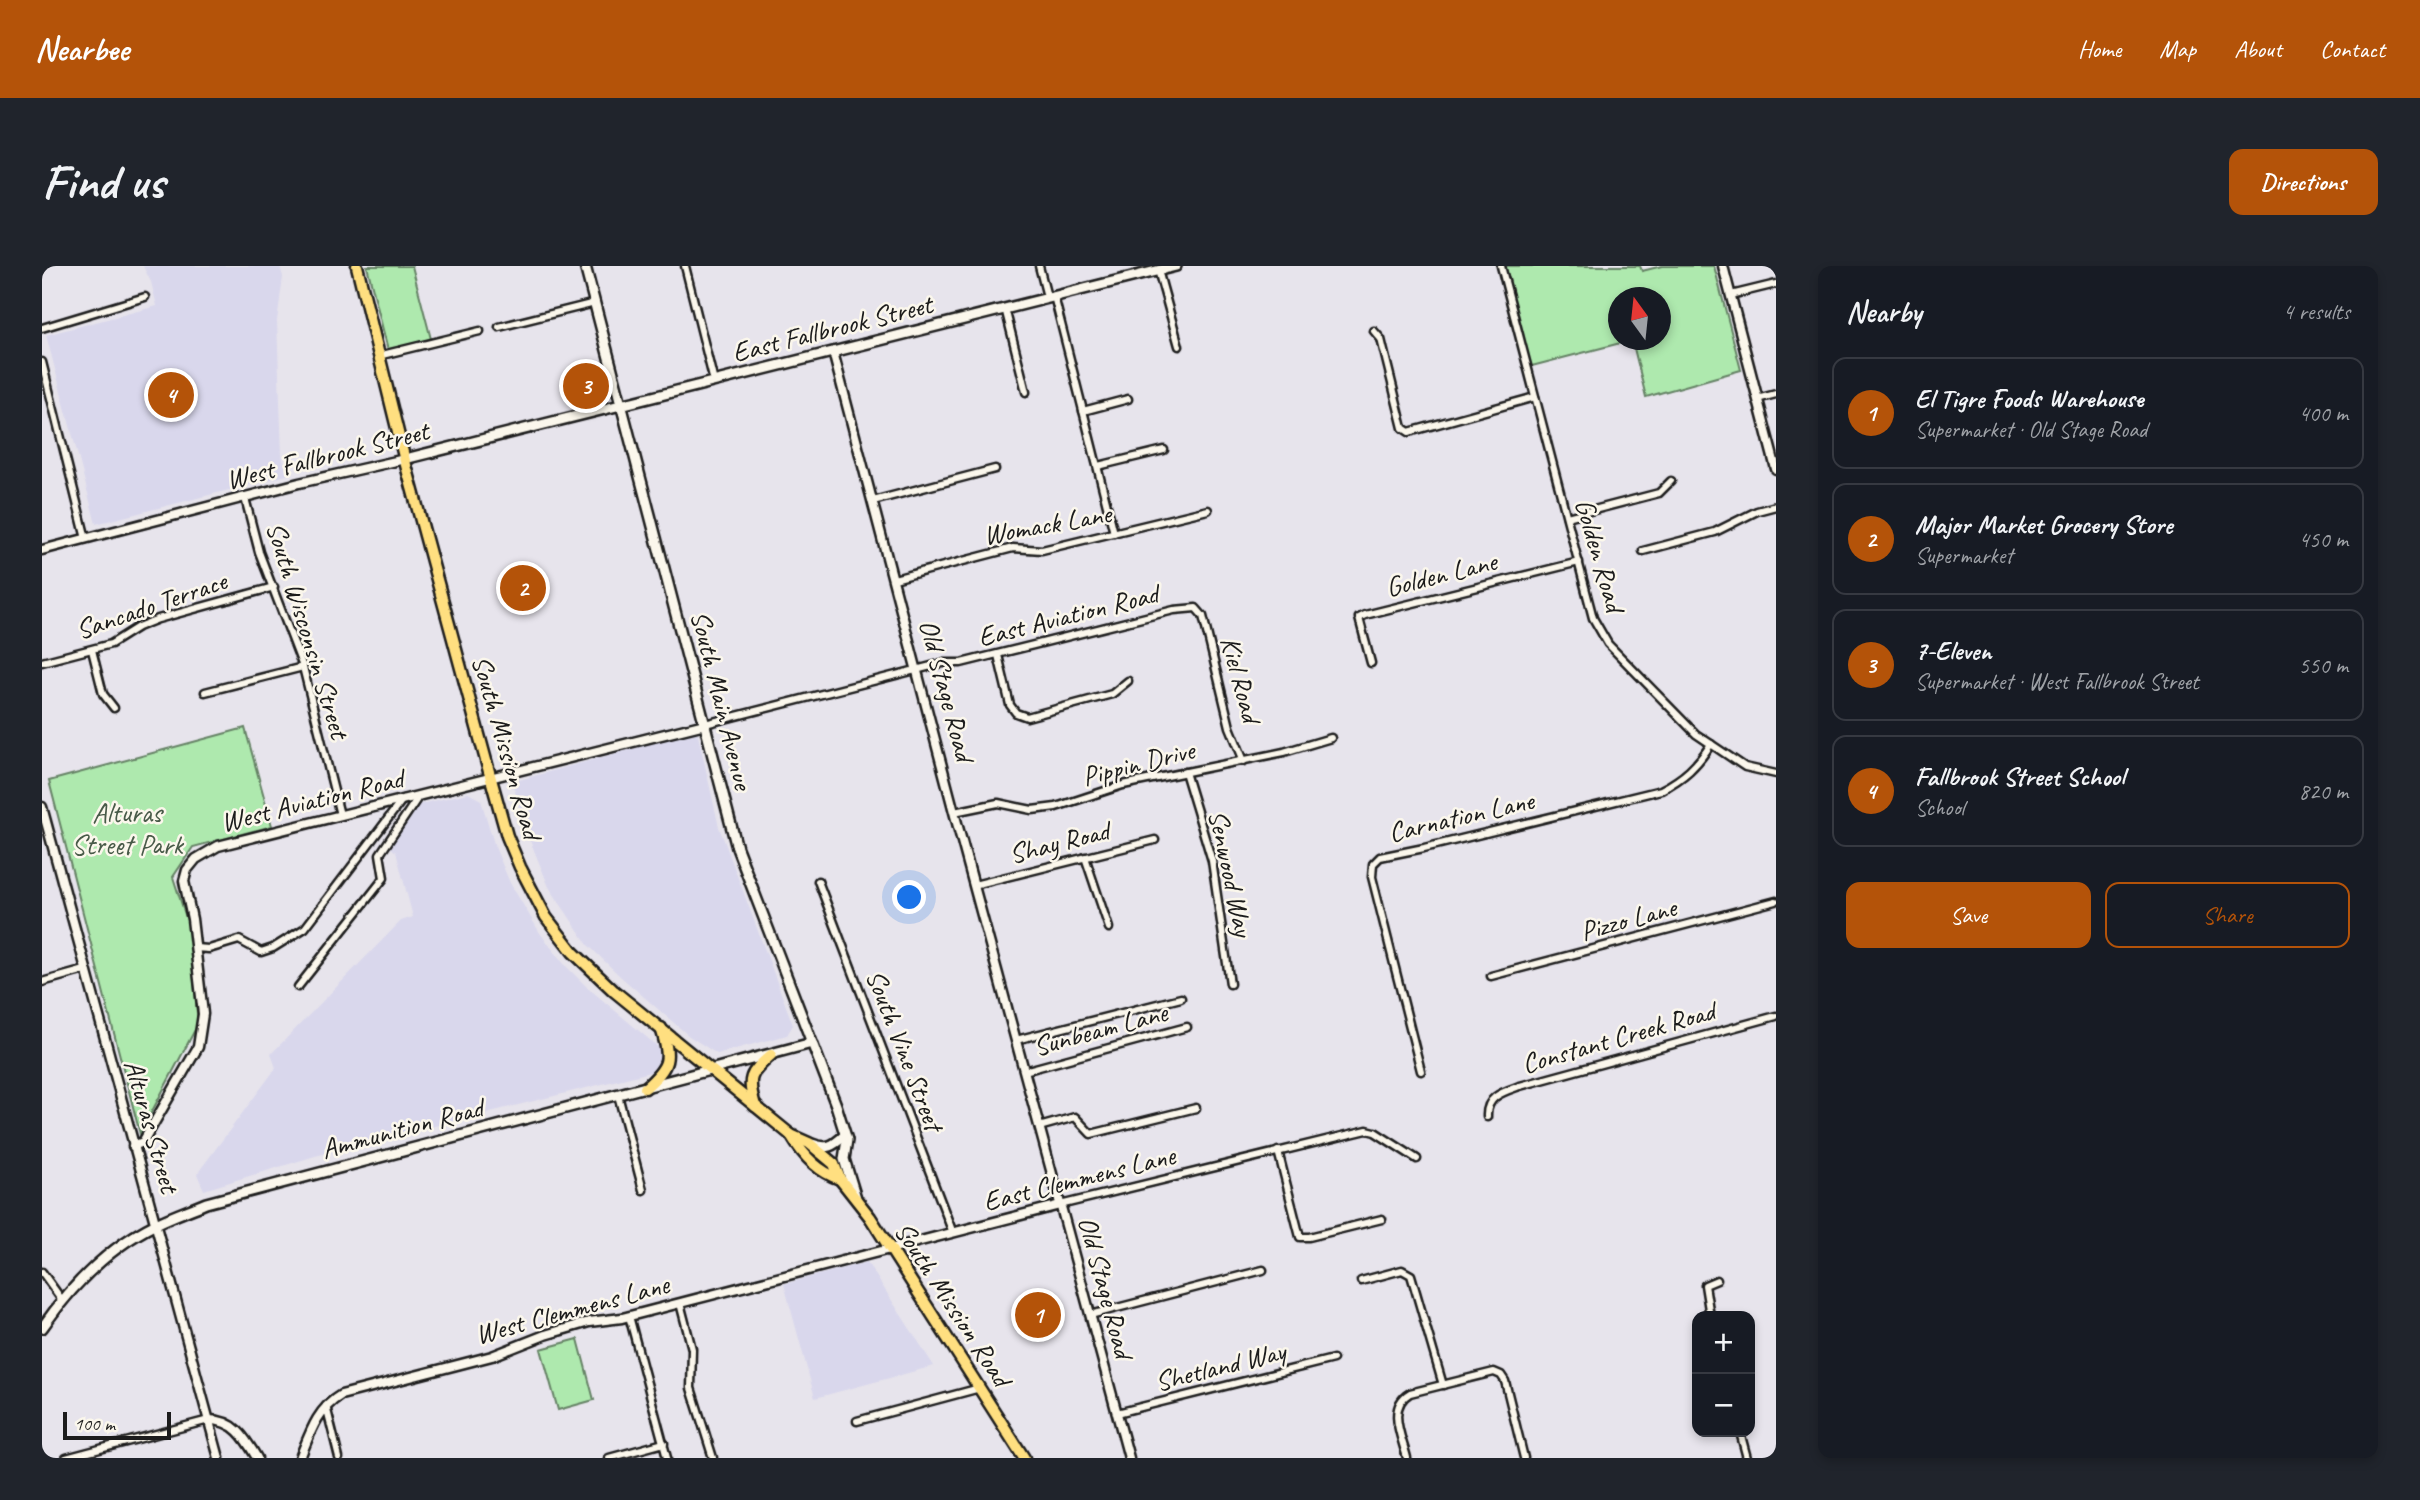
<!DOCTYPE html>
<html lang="en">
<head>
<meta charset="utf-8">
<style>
	:root { --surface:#171b24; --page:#20242c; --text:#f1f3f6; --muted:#9ea1a6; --line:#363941; --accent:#b45309 }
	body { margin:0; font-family:Caveat,sans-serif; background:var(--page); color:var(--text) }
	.controls { position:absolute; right:21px; bottom:21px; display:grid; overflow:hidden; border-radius:14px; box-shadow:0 4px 10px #0003 }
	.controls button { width:63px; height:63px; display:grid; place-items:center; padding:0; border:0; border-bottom:2px solid var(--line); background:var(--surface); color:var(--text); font:35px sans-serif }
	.compass { position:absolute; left:1566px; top:21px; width:63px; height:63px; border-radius:50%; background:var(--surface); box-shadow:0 4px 10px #0003; rotate:345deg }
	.scale { position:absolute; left:21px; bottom:18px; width:108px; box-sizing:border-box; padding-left:7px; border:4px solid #1c1c1c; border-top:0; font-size:19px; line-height:24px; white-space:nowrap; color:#1c1c1c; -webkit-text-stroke:5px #fbf7ec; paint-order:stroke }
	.you { position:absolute; left:868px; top:632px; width:24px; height:24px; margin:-18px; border:5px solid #fff; border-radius:50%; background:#1a73e8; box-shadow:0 0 0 10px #1a73e833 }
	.badge { display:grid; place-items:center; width:46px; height:46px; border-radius:50%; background:var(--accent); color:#fff; font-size:23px; font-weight:700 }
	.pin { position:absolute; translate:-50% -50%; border:4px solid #fff; box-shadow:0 2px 7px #0006 }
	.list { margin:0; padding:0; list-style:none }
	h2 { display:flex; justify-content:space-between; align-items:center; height:91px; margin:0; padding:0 28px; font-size:30px }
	h2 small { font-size:23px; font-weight:400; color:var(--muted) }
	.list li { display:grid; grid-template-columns:46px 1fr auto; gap:21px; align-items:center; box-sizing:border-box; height:112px; margin:0 14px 14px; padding:0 14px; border:2px solid var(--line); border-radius:14px }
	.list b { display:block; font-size:26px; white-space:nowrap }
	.list p { margin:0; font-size:23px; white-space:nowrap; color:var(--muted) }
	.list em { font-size:23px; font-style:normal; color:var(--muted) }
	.actions { display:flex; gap:14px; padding:21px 28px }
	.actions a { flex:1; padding:16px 0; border:2px solid var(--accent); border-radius:14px; text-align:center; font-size:24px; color:var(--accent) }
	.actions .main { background:var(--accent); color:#fff }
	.map { position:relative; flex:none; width:1734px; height:1192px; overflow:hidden; border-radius:14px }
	header { display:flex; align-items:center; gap:42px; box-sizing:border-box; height:98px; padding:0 35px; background:var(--accent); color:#fff }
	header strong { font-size:33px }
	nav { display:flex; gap:38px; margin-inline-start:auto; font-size:24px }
	.intro { display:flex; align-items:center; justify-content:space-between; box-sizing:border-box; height:168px; padding:0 42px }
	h1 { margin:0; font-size:49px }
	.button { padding:18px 32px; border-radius:14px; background:var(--accent); color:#fff; font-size:24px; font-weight:700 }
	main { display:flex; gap:42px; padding:0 42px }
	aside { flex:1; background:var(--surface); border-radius:14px; box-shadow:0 4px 10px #0003 }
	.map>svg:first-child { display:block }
	.built { fill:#d9d7ec }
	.green { fill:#aee9ae; stroke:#658265; stroke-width:2; fill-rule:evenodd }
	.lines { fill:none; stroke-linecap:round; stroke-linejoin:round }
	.minor-casing { stroke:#1c1c1c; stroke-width:11 }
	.tertiary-casing { stroke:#1c1c1c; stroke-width:13 }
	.secondary-casing { stroke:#1c1c1c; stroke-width:14 }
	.primary-casing { stroke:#1c1c1c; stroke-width:15 }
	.minor { stroke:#fbf7ec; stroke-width:6 }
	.tertiary { stroke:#fbf7ec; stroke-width:8 }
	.secondary { stroke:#fbf7ec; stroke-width:9 }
	.primary { stroke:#ffdf80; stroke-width:10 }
	.labels { text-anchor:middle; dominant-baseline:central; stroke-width:5; stroke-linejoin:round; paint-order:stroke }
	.street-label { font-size:28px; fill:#1c1c1c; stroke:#fbf7ec }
	.park-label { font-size:28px; fill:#485a48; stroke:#fbf7ec }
</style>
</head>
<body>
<header>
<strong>Nearbee</strong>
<nav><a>Home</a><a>Map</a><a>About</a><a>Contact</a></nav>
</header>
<div class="intro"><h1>Find us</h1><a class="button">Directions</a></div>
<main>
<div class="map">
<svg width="1734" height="1192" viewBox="0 0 1734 1192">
	<rect width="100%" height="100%" fill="#e7e4ec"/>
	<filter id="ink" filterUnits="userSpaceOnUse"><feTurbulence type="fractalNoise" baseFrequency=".0143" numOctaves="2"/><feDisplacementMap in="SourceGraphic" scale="14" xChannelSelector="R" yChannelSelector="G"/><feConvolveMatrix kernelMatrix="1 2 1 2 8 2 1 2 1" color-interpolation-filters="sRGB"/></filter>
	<g filter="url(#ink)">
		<g class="built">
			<polygon points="101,0 238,0 241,11 235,55 240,189 245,209 54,258 4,69 115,40 109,16"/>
			<polygon points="655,465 677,561 751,759 745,769 675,788 647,770 579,711 546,679 507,621 489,577 470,516"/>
			<polygon points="426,527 439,534 453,581 468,617 498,667 522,698 545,721 615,780 619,785 616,802 612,805 273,890 162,924 155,908 234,802 229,788 359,655 371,651 354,586 341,575 366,541"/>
			<polygon points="825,996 892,1100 773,1132 742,1018"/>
		</g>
		<g class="green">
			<polygon points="325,0 370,0 389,73 346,84"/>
			<path d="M1460 0H1598L1600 5 1620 0H1672L1699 104 1604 131 1590 74 1486 101ZM1576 32H1618V74H1576Z"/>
			<polygon points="203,462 230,560 151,581 131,611 147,661 156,758 98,868 7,515"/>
			<polygon points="536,1073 552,1134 516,1144 499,1083"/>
		</g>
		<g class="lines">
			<defs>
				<g id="minor">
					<polyline points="643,0 672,116"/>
					<polyline points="997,0 1005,31"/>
					<polyline points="1459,0 1551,352 1566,378 1654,468 1703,501 1734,508"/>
					<polyline points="1116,4 1137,80"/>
					<polyline points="1689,29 1734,18"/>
					<polyline points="1012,30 1072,267"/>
					<polyline points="963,42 984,126"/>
					<polyline points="457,61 553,37"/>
					<polyline points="0,62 103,31"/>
					<polyline points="1332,65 1339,73 1361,162 1367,166 1493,131"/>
					<polyline points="336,90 438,65"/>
					<polyline points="0,96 44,273"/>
					<polyline points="1715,133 1734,128"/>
					<polyline points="1041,145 1086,133"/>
					<polyline points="1056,200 1122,184"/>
					<polyline points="203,232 217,286 261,401 298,549"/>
					<polyline points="831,235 953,203"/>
					<polyline points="1525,251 1617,227 1629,215"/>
					<polyline points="1601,285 1673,266 1715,245 1734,240"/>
					<polyline points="852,313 971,282 1000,284 1166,244"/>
					<polyline points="50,384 61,428 72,442"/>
					<polyline points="956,389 968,439 974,447 985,451 1070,428 1086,415"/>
					<polyline points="0,396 69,378 96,361 116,353 232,321"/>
					<polyline points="1329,397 1317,352 1323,349 1537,296"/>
					<polyline points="163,426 261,401"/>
					<polyline points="663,458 901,397 919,397 1132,344 1154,342 1161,350 1188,461 1202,495"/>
					<polyline points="1143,506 1170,595 1188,718"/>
					<polyline points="912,546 956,537 990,544 1014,541 1081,519 1242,486 1289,472"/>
					<polyline points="1043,591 1067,662"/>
					<polyline points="776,615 911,967"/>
					<polyline points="932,619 1113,574"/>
					<polyline points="153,682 167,683 197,674 219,686 231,682 263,662 361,533"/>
					<polyline points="1449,710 1734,635"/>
					<polyline points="0,716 43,704"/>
					<polyline points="256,721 342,612 338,588 377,530"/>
					<polyline points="974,774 1139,732"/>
					<polyline points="982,805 1145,761"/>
					<path d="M1379 805 1330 611 1331 598 1338 591 1382 582 1619 524C1642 512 1655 500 1669 478"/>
					<polyline points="576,829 601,924"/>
					<path d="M1445 851C1444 830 1461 826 1478 820L1734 750"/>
					<polyline points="997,861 1033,851 1049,868 1154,842"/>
					<polyline points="1236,885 1258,971 1267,971 1340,953"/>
					<polyline points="1018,939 1325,864 1333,866 1375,893"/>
					<polyline points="0,1006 20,1034"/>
					<polyline points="1319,1015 1360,1004 1369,1009 1401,1119"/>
					<polyline points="638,1037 650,1083 649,1122 671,1192"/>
					<polyline points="1048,1049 1221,1004"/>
					<polyline points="587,1050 625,1192"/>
					<polyline points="1668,1050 1663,1019 1675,1014"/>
					<polyline points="284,1140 297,1192"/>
					<polyline points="1075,1147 1291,1093"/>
					<polyline points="815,1155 938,1122"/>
					<polyline points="1698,1166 1705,1192"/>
					<polyline points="24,1192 167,1154"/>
					<polyline points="567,1192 622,1177"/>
					<path d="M1365 1192C1360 1171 1344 1141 1368 1127L1452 1106 1459 1109 1463 1115 1482 1192"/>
				</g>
				<g id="tertiary">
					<polyline points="1681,0 1734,203"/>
					<polyline points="791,86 912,546 1087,1192"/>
					<polyline points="0,284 257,217 363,193"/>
					<polyline points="0,541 177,1192"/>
					<polyline points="91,880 101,876 156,781 161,748 150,653 142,615 145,604 154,593 176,580 663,458"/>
					<path d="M167 1154C193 1154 203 1172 215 1192"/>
					<path d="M258 1192C268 1167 275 1143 299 1129L450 1090 503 1069 547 1056 580 1052 1018 939"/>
				</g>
				<g id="secondary">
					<polyline points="543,0 695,582 794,839 805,874 802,893 814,932"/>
					<polyline points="363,193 1134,0"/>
					<path d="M770 878C785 884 791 880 802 870"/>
					<path d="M0 1062C30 1019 67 981 114 958 130 950 148 944 164 937L770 777"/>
				</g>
				<g id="primary">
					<polyline points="315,0 365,203 449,513 465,570 478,601 504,651 531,686 572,725 749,869 767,877 792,898 798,913 828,951 982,1192"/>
					<path d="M603 822C628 800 629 793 619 762"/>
					<path d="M713 840C705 812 707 808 729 789"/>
					<path d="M749 869C760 888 776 906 798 913"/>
				</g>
			</defs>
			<use href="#minor" class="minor-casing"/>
			<use href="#tertiary" class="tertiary-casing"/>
			<use href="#secondary" class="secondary-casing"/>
			<use href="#primary" class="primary-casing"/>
			<use href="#minor" class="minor"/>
			<use href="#tertiary" class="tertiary"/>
			<use href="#secondary" class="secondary"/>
			<use href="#primary" class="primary"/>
		</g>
	</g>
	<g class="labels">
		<g class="street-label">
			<text transform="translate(790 62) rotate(-14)">East Fallbrook Street</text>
			<text transform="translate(285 189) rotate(-14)">West Fallbrook Street</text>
			<text transform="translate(1005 258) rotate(-10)">Womack Lane</text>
			<text transform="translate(1558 289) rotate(74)">Golden Road</text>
			<text transform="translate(1399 308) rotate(-14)">Golden Lane</text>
			<text transform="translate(109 339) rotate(-19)">Sancado Terrace</text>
			<text transform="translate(1026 349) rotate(-14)">East Aviation Road</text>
			<text transform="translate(266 364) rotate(73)">South Wisconsin Street</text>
			<text transform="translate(1199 413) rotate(75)">Kiel Road</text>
			<text transform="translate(905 424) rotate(75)">Old Stage Road</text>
			<text transform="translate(680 434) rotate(76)">South Main Avenue</text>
			<text transform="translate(465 481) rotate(74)">South Mission Road</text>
			<text transform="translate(1096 497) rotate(-14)">Pippin Drive</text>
			<text transform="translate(270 534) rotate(-14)">West Aviation Road</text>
			<text transform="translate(1419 550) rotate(-13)">Carnation Lane</text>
			<text transform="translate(1017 576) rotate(-14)">Shay Road</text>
			<text transform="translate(1189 607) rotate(78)">Senwood Way</text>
			<text transform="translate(1586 653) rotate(-15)">Pizzo Lane</text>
			<text transform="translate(1058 763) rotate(-15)">Sunbeam Lane</text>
			<text transform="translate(1576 771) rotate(-16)">Constant Creek Road</text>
			<text transform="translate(863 784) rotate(69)">South Vine Street</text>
			<text transform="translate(110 860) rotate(74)">Alturas Street</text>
			<text transform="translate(360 862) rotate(-15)">Ammunition Road</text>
			<text transform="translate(1037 912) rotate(-14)">East Clemmens Lane</text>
			<text transform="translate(1064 1021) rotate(75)">Old Stage Road</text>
			<text transform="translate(911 1038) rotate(57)">South Mission Road</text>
			<text transform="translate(530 1043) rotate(-15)">West Clemmens Lane</text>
			<text transform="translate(1178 1100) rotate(-14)">Shetland Way</text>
		</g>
		<g class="park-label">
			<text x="85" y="546">Alturas<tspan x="85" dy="32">Street Park</tspan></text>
		</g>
	</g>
</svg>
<div class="controls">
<button>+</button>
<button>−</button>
</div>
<svg class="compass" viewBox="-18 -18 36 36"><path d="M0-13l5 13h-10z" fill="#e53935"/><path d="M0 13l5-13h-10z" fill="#9ea1a6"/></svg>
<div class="scale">100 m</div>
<div class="you"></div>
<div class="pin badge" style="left:996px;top:1049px">1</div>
<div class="pin badge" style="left:481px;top:322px">2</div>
<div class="pin badge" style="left:544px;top:120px">3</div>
<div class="pin badge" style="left:129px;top:129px">4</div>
</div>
<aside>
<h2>Nearby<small>4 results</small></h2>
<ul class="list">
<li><span class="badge">1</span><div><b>El Tigre Foods Warehouse</b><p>Supermarket · Old Stage Road</p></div><em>400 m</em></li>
<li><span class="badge">2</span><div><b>Major Market Grocery Store</b><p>Supermarket</p></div><em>450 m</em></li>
<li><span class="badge">3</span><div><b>7-Eleven</b><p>Supermarket · West Fallbrook Street</p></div><em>550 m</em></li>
<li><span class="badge">4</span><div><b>Fallbrook Street School</b><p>School</p></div><em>820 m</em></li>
</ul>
<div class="actions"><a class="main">Save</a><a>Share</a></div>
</aside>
</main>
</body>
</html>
